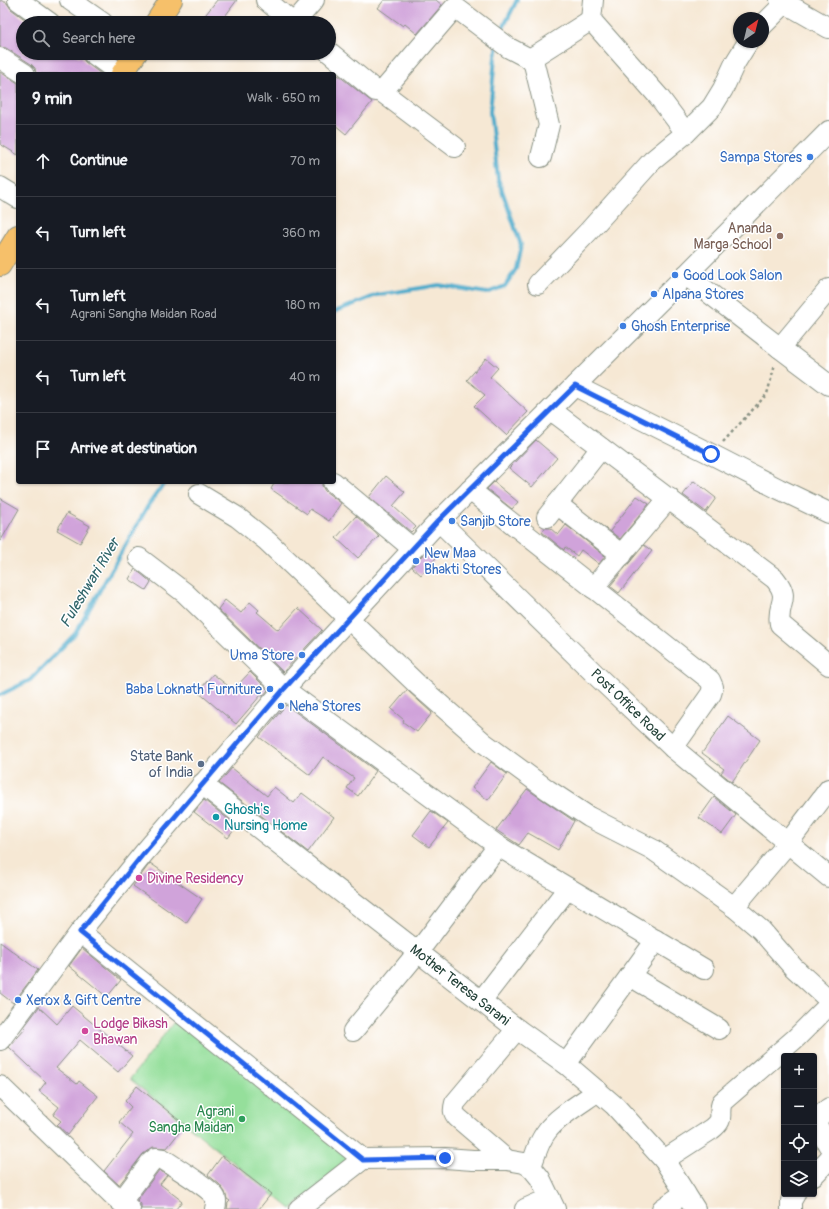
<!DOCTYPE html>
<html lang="en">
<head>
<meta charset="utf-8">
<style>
	:root { --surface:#171b24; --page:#20242c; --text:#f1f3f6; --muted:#9ea1a6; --line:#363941 }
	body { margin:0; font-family:Pangolin,sans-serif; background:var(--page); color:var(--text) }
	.controls { position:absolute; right:12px; bottom:12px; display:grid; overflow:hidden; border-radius:4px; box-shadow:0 1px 3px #0004 }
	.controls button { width:36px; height:36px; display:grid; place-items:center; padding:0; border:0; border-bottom:1px solid var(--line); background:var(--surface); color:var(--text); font:20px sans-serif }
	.compass { position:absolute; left:733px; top:12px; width:36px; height:36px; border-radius:50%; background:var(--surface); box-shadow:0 1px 3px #0004; rotate:35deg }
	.stop { position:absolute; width:12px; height:12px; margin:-9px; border:3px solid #2563eb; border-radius:50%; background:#fff }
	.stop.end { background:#2563eb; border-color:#fff; box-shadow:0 1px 4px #0008 }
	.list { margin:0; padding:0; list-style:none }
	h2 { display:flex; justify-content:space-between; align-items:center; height:52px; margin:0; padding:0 16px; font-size:17px }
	h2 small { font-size:13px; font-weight:400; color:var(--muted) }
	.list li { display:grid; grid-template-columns:26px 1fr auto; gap:12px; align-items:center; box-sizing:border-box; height:72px; padding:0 16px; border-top:1px solid var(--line) }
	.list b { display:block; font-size:15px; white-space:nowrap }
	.list p { margin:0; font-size:13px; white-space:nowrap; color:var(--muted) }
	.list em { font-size:13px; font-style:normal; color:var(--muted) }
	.icon { flex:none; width:22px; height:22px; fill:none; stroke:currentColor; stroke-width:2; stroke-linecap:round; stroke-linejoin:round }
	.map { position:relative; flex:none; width:829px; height:1209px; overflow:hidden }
	.search { position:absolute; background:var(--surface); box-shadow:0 1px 3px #0004; left:16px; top:16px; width:320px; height:44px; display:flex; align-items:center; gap:10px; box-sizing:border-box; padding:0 14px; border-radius:22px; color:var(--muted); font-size:15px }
	.panel { position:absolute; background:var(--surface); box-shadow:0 1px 3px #0004; left:16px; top:72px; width:320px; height:412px; border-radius:4px }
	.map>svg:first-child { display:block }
	.green { fill:#95df9b; stroke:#5a8e68 }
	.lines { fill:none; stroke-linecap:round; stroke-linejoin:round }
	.stream { stroke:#4dabcb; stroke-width:4 }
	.building { fill:#d0a3da }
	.minor-casing { stroke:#8a9284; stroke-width:22 }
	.major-casing { stroke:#8a9284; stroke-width:24 }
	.path { stroke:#8a9284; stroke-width:2.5; stroke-dasharray:3 3; stroke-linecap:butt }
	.minor { stroke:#fff; stroke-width:20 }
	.major { stroke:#f6c06b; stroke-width:22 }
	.route { stroke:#2563eb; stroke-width:5 }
	.shop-dot { fill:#3f7fe0; stroke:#fff; stroke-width:1.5 }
	.education-dot { fill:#8d6e63; stroke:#fff; stroke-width:1.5 }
	.service-dot { fill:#5c6f8a; stroke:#fff; stroke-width:1.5 }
	.culture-dot { fill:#0f9aa8; stroke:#fff; stroke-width:1.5 }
	.hotel-dot { fill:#d1479c; stroke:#fff; stroke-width:1.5 }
	.leisure-dot { fill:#2e9e5b; stroke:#fff; stroke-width:1.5 }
	.labels { text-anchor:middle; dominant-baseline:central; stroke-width:3; stroke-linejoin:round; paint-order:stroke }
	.shop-label { font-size:14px; fill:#366cbe; stroke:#fff; text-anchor:start }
	.education-label { font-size:14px; fill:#785e54; stroke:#fff; text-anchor:end }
	.street-label { font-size:14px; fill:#1f3d34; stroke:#fff }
	.service-label { font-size:14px; fill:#4e5e75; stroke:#fff; text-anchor:end }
	.culture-label { font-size:14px; fill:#0d838f; stroke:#fff; text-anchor:start }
	.hotel-label { font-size:14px; fill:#b23c85; stroke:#fff; text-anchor:start }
	.leisure-label { font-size:14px; fill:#27864d; stroke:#fff; text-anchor:end }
	.water-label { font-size:15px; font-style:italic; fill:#2f6469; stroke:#fff }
</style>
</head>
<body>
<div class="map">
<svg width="829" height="1209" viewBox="0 0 829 1209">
	<rect width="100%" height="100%" fill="#fff"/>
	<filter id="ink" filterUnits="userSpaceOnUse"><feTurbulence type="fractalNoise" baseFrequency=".025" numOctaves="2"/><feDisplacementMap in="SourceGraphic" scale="8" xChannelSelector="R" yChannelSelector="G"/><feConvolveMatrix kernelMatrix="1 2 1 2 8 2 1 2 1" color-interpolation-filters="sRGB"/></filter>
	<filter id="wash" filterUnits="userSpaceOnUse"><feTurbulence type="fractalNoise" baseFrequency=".012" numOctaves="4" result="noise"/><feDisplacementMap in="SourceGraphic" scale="16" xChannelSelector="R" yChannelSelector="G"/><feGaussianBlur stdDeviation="0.9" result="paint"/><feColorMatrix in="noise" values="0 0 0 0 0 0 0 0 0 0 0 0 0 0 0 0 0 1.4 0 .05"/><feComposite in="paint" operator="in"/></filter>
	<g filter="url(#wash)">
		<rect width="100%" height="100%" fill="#f6e8d4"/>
		<polygon class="green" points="177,1018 355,1159 291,1209 130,1079"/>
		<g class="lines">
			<g class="stream">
				<polyline points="500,34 517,0"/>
				<polyline points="334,312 377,295 439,285 487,293 505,286 516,269 521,245 498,179 490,112 495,57 497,46"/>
				<polyline points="0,695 30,680 75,634 149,504 165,482"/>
			</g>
		</g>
		<g id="blocks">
			<g class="building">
				<polygon points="0,0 7,3 11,9 30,23 23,23 23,53 73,53 80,57 81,55 85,62 101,74 36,74 35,68 31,64 6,48 0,47"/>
				<polygon points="217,0 237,0 220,23 199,23"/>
				<polygon points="384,0 436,0 442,5 417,34 405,24 403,26 378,8"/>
				<polygon points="0,72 18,83 18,155 0,144"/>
				<polygon points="338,75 372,102 346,134 334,124 334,80"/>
				<polygon points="486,358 498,368 490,377 528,412 506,435 474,406 485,395 467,380"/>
				<polygon points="536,440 557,458 532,487 509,468"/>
				<polygon points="386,476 405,492 393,506 416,527 411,532 369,497"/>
				<polygon points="694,481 716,498 706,512 683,495"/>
				<polygon points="275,482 322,482 322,486 325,491 341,503 329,521 310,509 307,514 271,489"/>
				<polygon points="494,482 518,502 512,509 487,489"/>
				<polygon points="637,496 649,504 620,539 610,531"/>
				<polygon points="0,498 19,509 0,542"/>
				<polygon points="67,513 90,526 80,543 57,530"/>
				<polygon points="356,516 379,536 358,558 336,538"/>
				<polygon points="566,525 605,556 599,564 581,550 577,556 565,547 564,550 542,532 545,528 550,528 558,535"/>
				<polygon points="644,545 652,551 619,593 610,586"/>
				<polygon points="427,550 436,558 421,575 412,567"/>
				<polygon points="135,569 151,582 146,590 129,579"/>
				<polygon points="225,600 241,613 250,602 259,610 257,612 278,630 298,608 322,630 283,672 218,609"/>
				<polygon points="250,672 268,690 263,696 261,695 236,724 198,692 213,674 233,690"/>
				<polygon points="407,690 432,713 417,732 403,722 404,720 391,709"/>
				<polygon points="286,705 376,771 358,796 347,788 354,778 323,757 310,775 259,737"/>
				<polygon points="728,716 760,740 732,782 721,773 724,769 702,753"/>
				<polygon points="491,762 507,774 488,800 472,788"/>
				<polygon points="232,768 267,796 274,787 294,803 302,793 334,817 308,852 219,783"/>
				<polygon points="527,789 574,821 558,850 528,833 519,845 496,830"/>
				<polygon points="714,797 736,815 722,834 699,818"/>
				<polygon points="204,800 237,826 228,838 194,812"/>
				<polygon points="431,811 448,823 429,847 413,835"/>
				<polygon points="150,863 202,899 186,923 133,886"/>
				<polygon points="0,942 38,970 13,1003 0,993"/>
				<polygon points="82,948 121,980 107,997 69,966"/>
				<polygon points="72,1006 132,1056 118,1072 80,1040 56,1068 77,1084 79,1081 98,1096 68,1135 57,1125 61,1121 53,1115 59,1107 39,1091 46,1082 9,1047 26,1028 24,1027 39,1007 57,1024"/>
				<polygon points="137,1086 185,1125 167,1148 153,1147 143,1154 119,1185 104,1171 133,1134 119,1122 131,1107 125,1101"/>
				<polygon points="222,1156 271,1194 259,1209 227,1209 228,1203 230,1201 227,1199 225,1192 219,1184 208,1175"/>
				<polygon points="159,1170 167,1175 160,1184 182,1201 176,1209 141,1209 141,1204 137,1200"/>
			</g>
		</g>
	</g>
	<g filter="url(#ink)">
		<use href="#blocks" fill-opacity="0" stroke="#8a9284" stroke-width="1"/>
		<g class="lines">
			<defs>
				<g id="minor">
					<polyline points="18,0 50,23"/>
					<polyline points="70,0 103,23"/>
					<polyline points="266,0 293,23"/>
					<polyline points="593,0 591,20 659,97 686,133"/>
					<polyline points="780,0 829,28"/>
					<polyline points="294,23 314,0"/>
					<polyline points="763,25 785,3"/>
					<polyline points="329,52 376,91 382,92 455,147"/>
					<polyline points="92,53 121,74"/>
					<polyline points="0,58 25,74"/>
					<polyline points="530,59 591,20"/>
					<polyline points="382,92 455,7 509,48 530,59 534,64 549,125 541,157"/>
					<polyline points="0,187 18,198"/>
					<polyline points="686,275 780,348 829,385"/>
					<polyline points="538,284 588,232 652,161 686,133 712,107 723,89 735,63 748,42"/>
					<polyline points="780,348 829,289"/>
					<polyline points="575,386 711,454 779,489 829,513"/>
					<path d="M551 410 775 579C792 600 776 603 780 624L829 665"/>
					<polyline points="333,482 412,548"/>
					<polyline points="470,490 710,680 713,687 711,694 673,748"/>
					<polyline points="199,494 237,517 267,541 419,686 484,743 548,790 589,817 652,849 734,907 761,930 793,967 829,1000"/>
					<polyline points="557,504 622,555"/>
					<polyline points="547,517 601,448"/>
					<polyline points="439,521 599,678 673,748 829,877"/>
					<polyline points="139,558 185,593 284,689 498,846 704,969"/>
					<polyline points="593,588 669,498"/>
					<polyline points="202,784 517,1029 566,1064 615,1106 664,1160 695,1209"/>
					<polyline points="734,907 788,843 829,789"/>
					<polyline points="80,932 363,1159"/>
					<polyline points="630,976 719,1029"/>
					<polyline points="481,1001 568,888"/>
					<polyline points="353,1031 418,952 498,846"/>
					<polyline points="0,1040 80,932 144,853 284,689 313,657 439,521 686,275 829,131"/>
					<polyline points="566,1064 656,940"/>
					<polyline points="0,1086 115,1197 130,1209"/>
					<polyline points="814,1119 820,1116 829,1108"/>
					<polyline points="814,1120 829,1146"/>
					<path d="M507 1160 458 1118C453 1113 453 1110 455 1103L517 1029"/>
					<path d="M664 1160 712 1129C726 1118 717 1116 722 1102L796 1038 829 1005"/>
					<path d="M531 1167C535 1155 539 1141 547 1131 558 1116 583 1102 598 1091"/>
					<polyline points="814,1175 829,1159"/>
					<path d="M121 1202 150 1163 156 1158 163 1159C173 1166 210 1188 215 1197 217 1200 216 1205 215 1209"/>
					<polyline points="299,1209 363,1159 445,1158 473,1160 507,1160 524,1163 531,1167 540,1178 555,1209"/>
					<polyline points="525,1209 550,1198"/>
					<polyline points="662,1209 685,1193"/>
					<polyline points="791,1209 791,1201 795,1194"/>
				</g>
				<g id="major">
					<polyline points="156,23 171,0"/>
					<polyline points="122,74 136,53"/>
					<polyline points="0,265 18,236"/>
				</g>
			</defs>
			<use href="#minor" class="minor-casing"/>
			<use href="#major" class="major-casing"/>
			<polyline class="path" points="723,442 767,394 775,365"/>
			<use href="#minor" class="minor"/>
			<use href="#major" class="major"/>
		</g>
	</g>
	<g class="lines" filter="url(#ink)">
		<polyline class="route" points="445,1158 363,1160 80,932 144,853 284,689 438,521 575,386 711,454"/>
	</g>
	<g class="shop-dot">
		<circle cx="810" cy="157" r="4"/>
		<circle cx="675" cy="275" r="4"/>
		<circle cx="654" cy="294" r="4"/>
		<circle cx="623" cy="326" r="4"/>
		<circle cx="452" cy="521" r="4"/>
		<circle cx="416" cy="561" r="4"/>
		<circle cx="302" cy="655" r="4"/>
		<circle cx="270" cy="689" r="4"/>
		<circle cx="281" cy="706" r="4"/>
		<circle cx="18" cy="1000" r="4"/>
	</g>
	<circle class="education-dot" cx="780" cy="236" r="4"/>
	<circle class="service-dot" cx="201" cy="764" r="4"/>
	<circle class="culture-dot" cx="216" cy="817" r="4"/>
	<g class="hotel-dot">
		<circle cx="139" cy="878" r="4"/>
		<circle cx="85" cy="1031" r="4"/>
	</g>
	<circle class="leisure-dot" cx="242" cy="1119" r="4"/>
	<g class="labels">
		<g class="shop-label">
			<text x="802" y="157" text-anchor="end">Sampa Stores</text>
			<text x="683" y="275">Good Look Salon</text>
			<text x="662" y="294">Alpana Stores</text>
			<text x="631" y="326">Ghosh Enterprise</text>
			<text x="460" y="521">Sanjib Store</text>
			<text x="424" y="553">New Maa<tspan x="424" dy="16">Bhakti Stores</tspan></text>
			<text x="294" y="655" text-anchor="end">Uma Store</text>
			<text x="262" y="689" text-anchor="end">Baba Loknath Furniture</text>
			<text x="289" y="706">Neha Stores</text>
			<text x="26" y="1000">Xerox &amp; Gift Centre</text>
		</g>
		<g class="education-label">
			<text x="772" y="228">Ananda<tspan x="772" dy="16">Marga School</tspan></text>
		</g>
		<g class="street-label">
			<text transform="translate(628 705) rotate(44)">Post Office Road</text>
			<text transform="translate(460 985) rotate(38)">Mother Teresa Sarani</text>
		</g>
		<g class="service-label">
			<text x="193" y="756">State Bank<tspan x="193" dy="16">of India</tspan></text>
		</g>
		<g class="culture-label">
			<text x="224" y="809">Ghosh's<tspan x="224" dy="16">Nursing Home</tspan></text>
		</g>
		<g class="hotel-label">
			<text x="147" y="878">Divine Residency</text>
			<text x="93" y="1023">Lodge Bikash<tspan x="93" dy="16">Bhawan</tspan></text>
		</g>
		<g class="leisure-label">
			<text x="234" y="1111">Agrani<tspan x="234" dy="16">Sangha Maidan</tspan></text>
		</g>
		<g class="water-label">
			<text transform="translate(90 583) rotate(-59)">Fuleshwari River</text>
		</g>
	</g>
</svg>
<div class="controls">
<button>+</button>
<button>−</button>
<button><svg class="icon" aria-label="locate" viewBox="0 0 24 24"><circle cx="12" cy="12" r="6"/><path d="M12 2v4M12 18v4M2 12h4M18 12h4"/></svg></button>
<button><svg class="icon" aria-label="layers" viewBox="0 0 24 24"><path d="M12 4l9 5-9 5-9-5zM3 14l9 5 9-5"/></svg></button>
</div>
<svg class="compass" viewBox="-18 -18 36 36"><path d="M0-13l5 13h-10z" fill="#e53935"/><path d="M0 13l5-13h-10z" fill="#9ea1a6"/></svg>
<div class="stop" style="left:711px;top:454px"></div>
<div class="stop end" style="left:445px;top:1158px"></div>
<div class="search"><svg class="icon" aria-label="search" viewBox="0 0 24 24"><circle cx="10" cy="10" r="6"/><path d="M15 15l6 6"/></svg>Search here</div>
<section class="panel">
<h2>9 min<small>Walk · 650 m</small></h2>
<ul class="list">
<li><svg class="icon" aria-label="ahead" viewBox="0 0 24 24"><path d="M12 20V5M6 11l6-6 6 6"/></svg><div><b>Continue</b></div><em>70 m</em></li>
<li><svg class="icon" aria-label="left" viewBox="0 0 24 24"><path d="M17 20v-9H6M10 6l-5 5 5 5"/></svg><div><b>Turn left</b></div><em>360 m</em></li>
<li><svg class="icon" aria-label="left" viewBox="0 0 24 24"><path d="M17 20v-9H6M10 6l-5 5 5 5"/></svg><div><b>Turn left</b><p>Agrani Sangha Maidan Road</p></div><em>180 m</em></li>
<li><svg class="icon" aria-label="left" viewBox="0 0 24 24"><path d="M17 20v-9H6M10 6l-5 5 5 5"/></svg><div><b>Turn left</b></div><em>40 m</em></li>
<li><svg class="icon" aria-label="arrive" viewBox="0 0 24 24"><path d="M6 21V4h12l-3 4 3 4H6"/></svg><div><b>Arrive at destination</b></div></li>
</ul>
</section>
</div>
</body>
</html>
